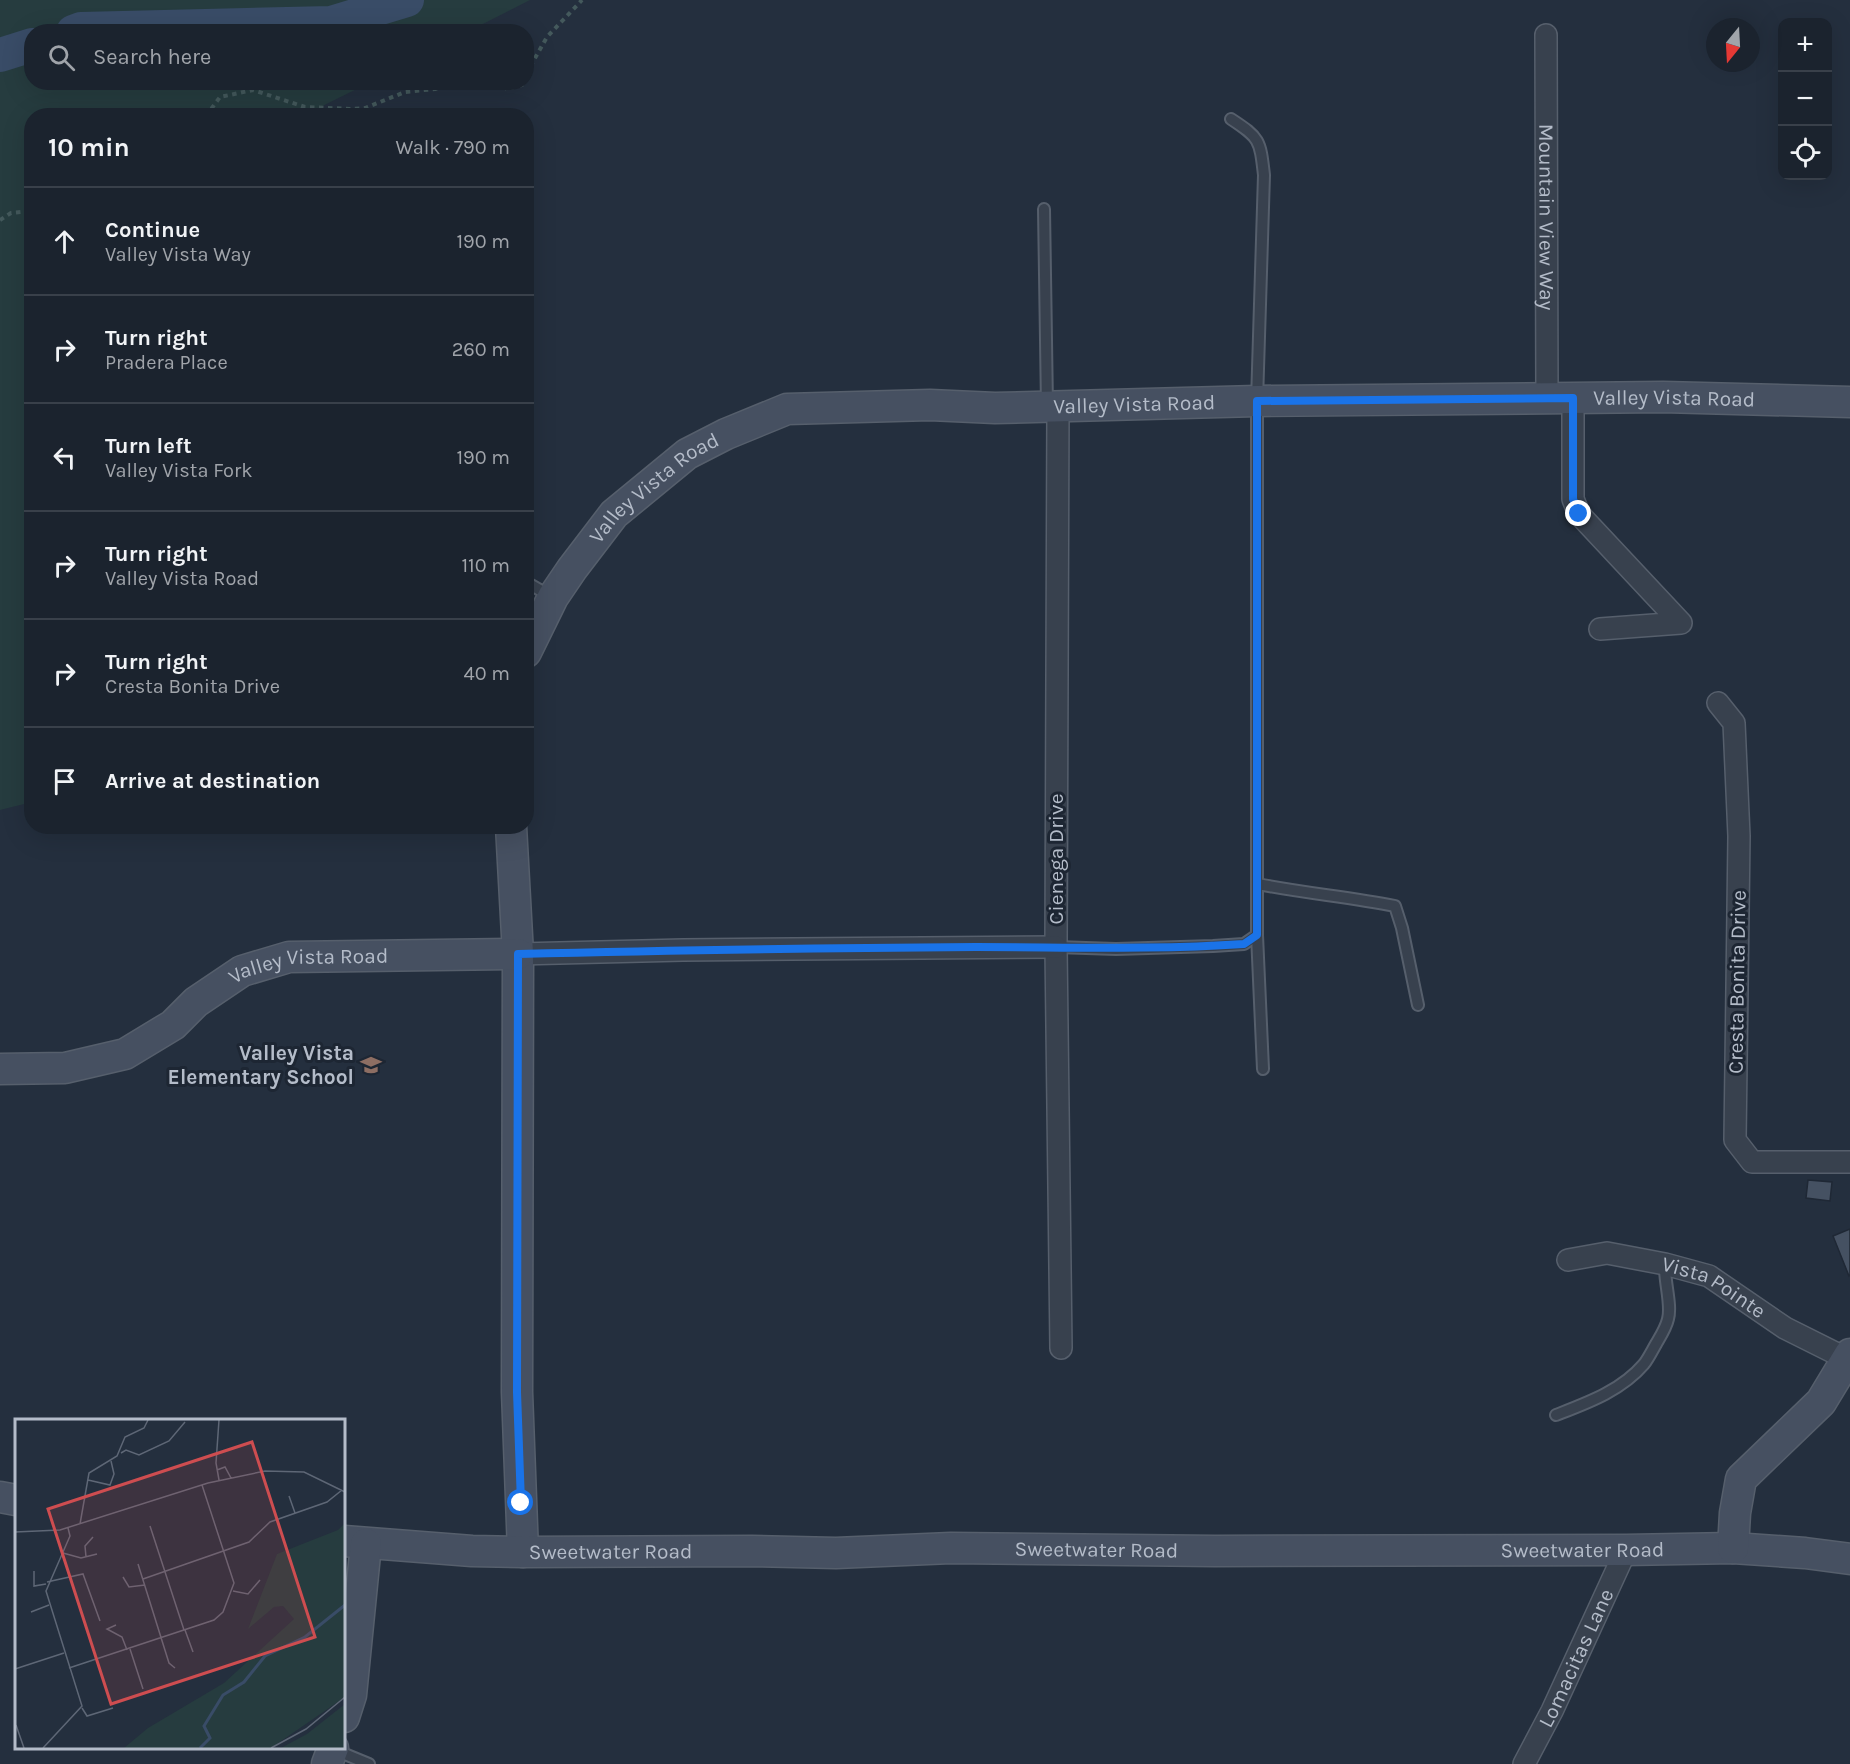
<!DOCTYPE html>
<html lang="en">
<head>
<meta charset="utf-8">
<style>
	:root { --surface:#1b232e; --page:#242b36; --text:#f1f3f6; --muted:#a0a4aa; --line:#39404a }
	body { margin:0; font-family:Karla,sans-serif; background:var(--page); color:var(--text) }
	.controls { position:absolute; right:18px; top:18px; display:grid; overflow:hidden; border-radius:12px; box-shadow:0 6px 24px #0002 }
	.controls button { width:54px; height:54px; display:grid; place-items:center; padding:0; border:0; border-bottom:2px solid var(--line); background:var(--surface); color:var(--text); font:30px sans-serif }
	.compass { position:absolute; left:1706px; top:18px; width:54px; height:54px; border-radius:50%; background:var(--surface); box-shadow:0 6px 24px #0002; rotate:198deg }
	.stop { position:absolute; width:18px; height:18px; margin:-14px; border:4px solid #1a73e8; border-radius:50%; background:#fff }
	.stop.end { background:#1a73e8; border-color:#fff; box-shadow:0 2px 6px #0008 }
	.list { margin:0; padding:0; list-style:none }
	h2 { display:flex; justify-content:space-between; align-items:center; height:78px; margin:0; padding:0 24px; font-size:26px }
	h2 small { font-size:20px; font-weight:400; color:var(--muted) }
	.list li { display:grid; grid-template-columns:39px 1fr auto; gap:18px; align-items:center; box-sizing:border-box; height:108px; padding:0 24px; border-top:2px solid var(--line) }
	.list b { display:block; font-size:22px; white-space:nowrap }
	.list p { margin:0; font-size:20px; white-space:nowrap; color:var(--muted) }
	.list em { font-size:20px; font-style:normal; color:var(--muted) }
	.icon { flex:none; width:33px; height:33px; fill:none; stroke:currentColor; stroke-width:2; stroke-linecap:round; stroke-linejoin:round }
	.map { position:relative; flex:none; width:1850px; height:1764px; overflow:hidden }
	.search { position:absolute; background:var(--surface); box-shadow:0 6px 24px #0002; left:24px; top:24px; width:510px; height:66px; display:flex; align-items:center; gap:15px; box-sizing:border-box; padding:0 21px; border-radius:24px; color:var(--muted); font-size:22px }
	.panel { position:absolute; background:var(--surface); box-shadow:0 6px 24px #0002; left:24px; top:108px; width:510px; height:726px; border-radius:24px }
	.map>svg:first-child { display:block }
	.green { fill:#263c3f }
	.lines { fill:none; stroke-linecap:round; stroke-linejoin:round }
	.river { stroke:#394c67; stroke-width:34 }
	.building { fill:#455162; stroke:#1f2835; stroke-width:1.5 }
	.lane-casing { stroke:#565f6c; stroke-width:14 }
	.street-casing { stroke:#565f6c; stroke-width:24 }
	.secondary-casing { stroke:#565f6c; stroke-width:33 }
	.path { stroke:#44595c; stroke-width:4; stroke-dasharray:4.5 4.5; stroke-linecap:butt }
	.lane { stroke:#38414e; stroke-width:10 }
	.street { stroke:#38414e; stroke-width:21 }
	.secondary { stroke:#465061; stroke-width:30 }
	.route { stroke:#1a73e8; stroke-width:8 }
	.labels { text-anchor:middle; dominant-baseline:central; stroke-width:6; stroke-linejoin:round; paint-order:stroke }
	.street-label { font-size:21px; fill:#b4bcc9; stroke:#1d2633 }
	.poi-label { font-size:21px; font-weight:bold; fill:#b4bcc9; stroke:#1d2633; text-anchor:end }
	.inset-river { fill:none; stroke:#394c67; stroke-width:3 }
	.inset-road { fill:none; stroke:#5e6776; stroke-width:1.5 }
	.view { fill:#ce4d50; fill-opacity:0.15; stroke:#ce4d50; stroke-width:3 }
	.inset-edge { fill:none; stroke:#b4bcc9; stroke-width:3 }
</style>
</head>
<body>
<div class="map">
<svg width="1850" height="1764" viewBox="0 0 1850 1764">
	<rect width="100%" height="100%" fill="#242f3e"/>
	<polygon class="green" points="0,0 530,0 469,31 32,32 32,82 369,83 304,115 32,116 32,802 0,810"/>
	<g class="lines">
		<g class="river">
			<polyline points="73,32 81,29 331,23 407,0"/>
			<polyline points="0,55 32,45"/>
		</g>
	</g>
	<g class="building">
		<polygon points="1808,1180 1832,1182 1830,1201 1806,1198"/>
		<polygon points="1850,1229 1850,1275 1849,1276 1833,1236"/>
	</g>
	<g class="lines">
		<defs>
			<g id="lane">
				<path d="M1231 119C1260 138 1260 140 1264 175L1257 401V935L1263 1069"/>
				<polyline points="1044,209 1047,406"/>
				<polyline points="526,582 552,597"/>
				<path d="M1258 884C1303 893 1349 897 1395 906L1402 928 1418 1005"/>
				<polyline points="1056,947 1116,949 1213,946 1244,944 1257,935"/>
				<path d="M1556 1415C1587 1403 1621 1391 1644 1364 1648 1359 1652 1351 1656 1344 1660 1337 1666 1328 1668 1319 1672 1305 1664 1281 1665 1264"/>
				<polyline points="335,1750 369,1764"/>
			</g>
			<g id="street">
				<path id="s1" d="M1546 35 1547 398"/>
				<polyline points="1573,398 1573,499 1579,514 1681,623 1600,629"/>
				<polyline points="1058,406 1056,947 1061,1348"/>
				<polyline points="1718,703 1734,723 1739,836 1735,1140 1752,1162 1850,1162"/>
				<polyline points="518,954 683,950 1056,947"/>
				<path id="s2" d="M1568 1260 1607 1253 1665 1264 1709 1276 1785 1328 1847 1359"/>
				<path id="s3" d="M1524 1764 1552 1711 1626 1550"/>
			</g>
			<g id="secondary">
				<path id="s4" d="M526 652 553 597 572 569 614 514 687 454 726 434 787 409 930 405 995 408 1257 401 1573 398 1663 397 1850 402"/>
				<polyline points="511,826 518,954 517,1392 523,1552"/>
				<path id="s5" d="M0 1069 65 1068 125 1054 173 1025 196 1002 242 971 289 957 518 954"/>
				<polyline points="0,1497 16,1500"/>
				<path id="s6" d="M344 1541 472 1551 523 1552 752 1551 836 1553 951 1548 1215 1551 1626 1550 1733 1548 1805 1553 1850 1559"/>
				<polyline points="1733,1548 1735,1513 1741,1479 1821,1402 1850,1354"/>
				<polyline points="344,1717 351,1695 366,1544"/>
				<polyline points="327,1764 333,1748"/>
			</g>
		</defs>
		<use href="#lane" class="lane-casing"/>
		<use href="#street" class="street-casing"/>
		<use href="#secondary" class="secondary-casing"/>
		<g class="path">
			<polyline points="526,74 547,37 582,0"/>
			<polyline points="495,82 507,89 522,85 523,82"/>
			<polyline points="206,116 220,97 253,90 305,107 352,109 365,108 405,92 435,89 454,82"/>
			<polyline points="0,220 11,213 32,211"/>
		</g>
		<use href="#lane" class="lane"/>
		<use href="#street" class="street"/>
		<use href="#secondary" class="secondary"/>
	</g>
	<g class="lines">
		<path class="route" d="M521 1503 517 1392 518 954C671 950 823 948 976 947 1066 947 1155 950 1244 944L1257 935V401L1573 398V499L1579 514"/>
	</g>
	<defs>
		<symbol id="school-bare" viewBox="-9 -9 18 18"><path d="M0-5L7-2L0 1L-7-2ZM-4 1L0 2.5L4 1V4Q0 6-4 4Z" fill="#8d6e63" stroke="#1d2633" stroke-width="2.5" paint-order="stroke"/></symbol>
	</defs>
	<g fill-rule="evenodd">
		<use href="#school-bare" x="356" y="1050" width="30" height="30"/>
	</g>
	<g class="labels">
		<g class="street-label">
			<text stroke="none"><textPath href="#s1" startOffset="182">Mountain View Way</textPath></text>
			<text stroke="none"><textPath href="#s4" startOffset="1256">Valley Vista Road</textPath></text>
			<text stroke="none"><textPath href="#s4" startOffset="716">Valley Vista Road</textPath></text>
			<text stroke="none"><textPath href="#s4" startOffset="212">Valley Vista Road</textPath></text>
			<text transform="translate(1056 859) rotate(-90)">Cienega Drive</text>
			<text stroke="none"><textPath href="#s5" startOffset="338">Valley Vista Road</textPath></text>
			<text transform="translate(1737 982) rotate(-89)">Cresta Bonita Drive</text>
			<text stroke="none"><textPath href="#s2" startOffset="153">Vista Pointe</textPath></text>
			<text stroke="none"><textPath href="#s6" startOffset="753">Sweetwater Road</textPath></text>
			<text stroke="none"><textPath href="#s6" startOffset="1239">Sweetwater Road</textPath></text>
			<text stroke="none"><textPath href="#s6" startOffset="267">Sweetwater Road</textPath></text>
			<text stroke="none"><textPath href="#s3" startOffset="118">Lomacitas Lane</textPath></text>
		</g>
		<g class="poi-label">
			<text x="354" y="1053">Valley Vista<tspan x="354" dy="24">Elementary School</tspan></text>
		</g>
	</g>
	<g transform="translate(15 1419)">
		<rect width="330" height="330" fill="#242f3e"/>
		<path d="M330 104V278L256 329H109L133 309 209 264 279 200 268 187 259 188 233 210 262 135 323 111ZM330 285V329H266L292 315Z" fill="#263c3f"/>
		<path class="inset-river" d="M185 329 195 319 189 307 208 276 229 263 250 237 290 218 330 186"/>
		<path class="inset-road" d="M204 1 201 44 204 61M106 34 111 31 124 36 154 22 170 3M202 51 210 48 216 59M73 61 95 66 99 55 96 42M274 77 280 94M65 105 74 54 102 37 110 18 129 9 133 1M135 107 169 211M0 113 45 111 193 64 250 52 289 53 330 73M48 134 66 139 82 135M71 138 70 127 78 118M123 145 154 244 160 249M19 152V167L31 165M108 158 114 168 130 166M128 160 234 123 255 103 312 83 327 71M32 163 68 155 85 202M218 172 233 175 245 161M16 193 34 186M101 206 92 210 107 218 112 231M170 211 178 233M115 230 128 270M54 249 199 201 208 193 219 164 187 66M0 250 49 234M67 289 72 297 98 289M1 306 9 329M28 329 67 287 31 172 55 117 53 109M256 329 291 310 330 278"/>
		<path class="view" d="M237 23 300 218 96 285 33 90Z"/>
		<rect width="330" height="330" class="inset-edge"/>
	</g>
</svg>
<div class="controls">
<button>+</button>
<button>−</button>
<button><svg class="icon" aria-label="locate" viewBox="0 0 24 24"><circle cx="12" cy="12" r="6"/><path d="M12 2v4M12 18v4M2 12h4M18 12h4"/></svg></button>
</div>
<svg class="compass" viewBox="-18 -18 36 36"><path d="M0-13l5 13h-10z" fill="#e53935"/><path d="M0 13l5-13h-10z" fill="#a0a4aa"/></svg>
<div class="stop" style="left:521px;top:1503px"></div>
<div class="stop end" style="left:1579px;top:514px"></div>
<div class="search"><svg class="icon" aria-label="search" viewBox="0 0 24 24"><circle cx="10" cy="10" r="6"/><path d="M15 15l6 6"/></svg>Search here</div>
<section class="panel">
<h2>10 min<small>Walk · 790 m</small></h2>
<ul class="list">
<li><svg class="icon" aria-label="ahead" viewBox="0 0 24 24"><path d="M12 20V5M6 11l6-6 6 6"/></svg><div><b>Continue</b><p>Valley Vista Way</p></div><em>190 m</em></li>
<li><svg class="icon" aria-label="right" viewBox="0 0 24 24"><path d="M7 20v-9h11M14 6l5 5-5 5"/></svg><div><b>Turn right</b><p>Pradera Place</p></div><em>260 m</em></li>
<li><svg class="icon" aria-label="left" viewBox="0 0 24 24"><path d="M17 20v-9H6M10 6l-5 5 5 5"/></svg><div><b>Turn left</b><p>Valley Vista Fork</p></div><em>190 m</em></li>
<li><svg class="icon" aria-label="right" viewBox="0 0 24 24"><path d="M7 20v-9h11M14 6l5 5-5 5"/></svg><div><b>Turn right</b><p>Valley Vista Road</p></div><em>110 m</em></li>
<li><svg class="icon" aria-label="right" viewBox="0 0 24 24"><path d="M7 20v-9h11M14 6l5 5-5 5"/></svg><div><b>Turn right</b><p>Cresta Bonita Drive</p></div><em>40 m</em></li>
<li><svg class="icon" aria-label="arrive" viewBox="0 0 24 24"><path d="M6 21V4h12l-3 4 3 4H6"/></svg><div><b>Arrive at destination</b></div></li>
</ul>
</section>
</div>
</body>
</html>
